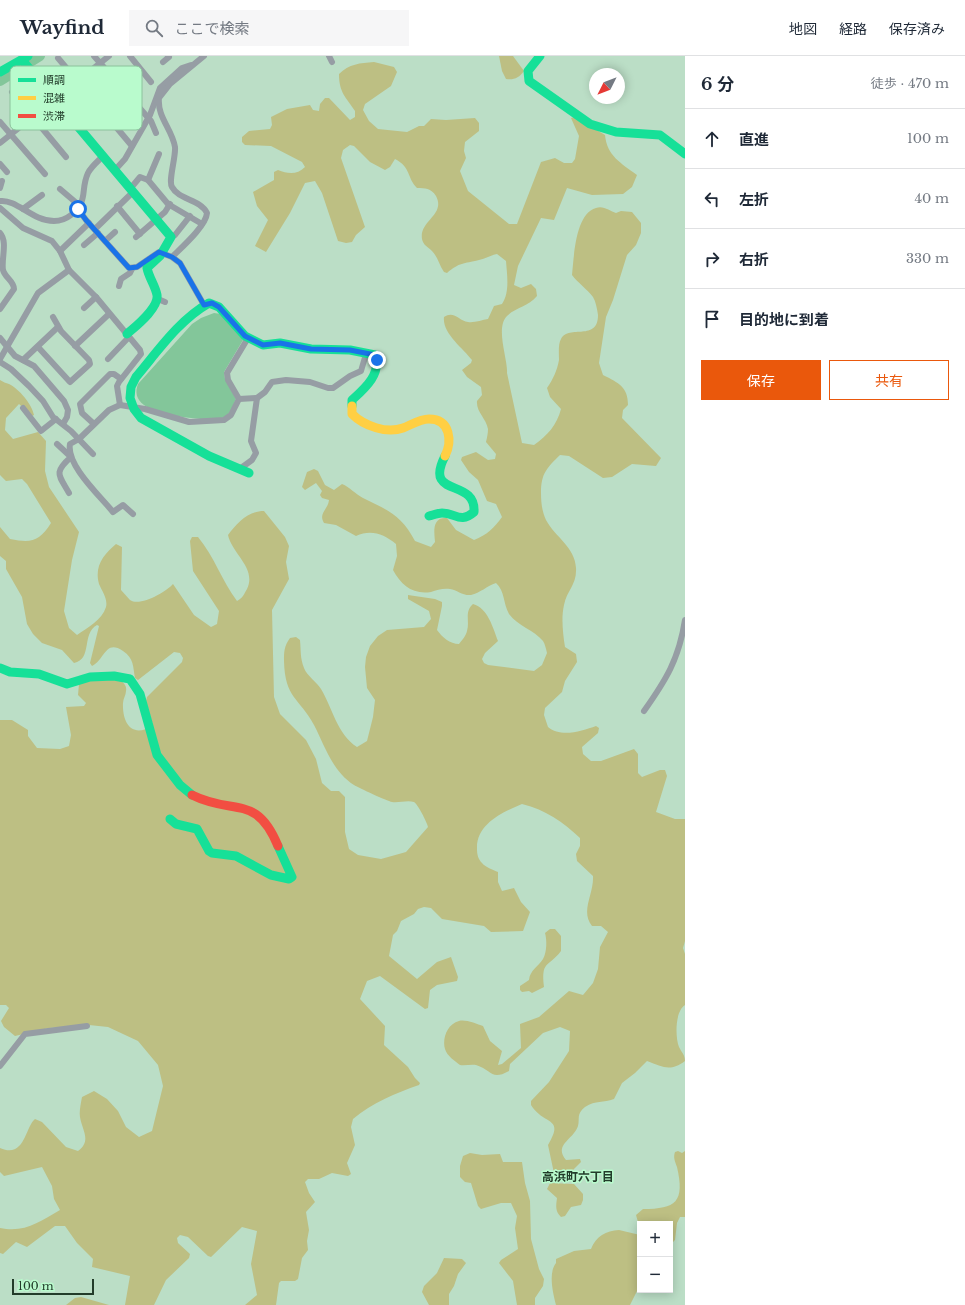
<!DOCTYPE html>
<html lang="ja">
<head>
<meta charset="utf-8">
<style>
	:root { --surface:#fff; --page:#f6f6f7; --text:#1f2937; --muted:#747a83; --line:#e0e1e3; --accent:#ea580c }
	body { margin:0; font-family:"Libre Baskerville","Noto Sans JP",serif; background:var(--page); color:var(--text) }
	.controls { position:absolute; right:12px; bottom:12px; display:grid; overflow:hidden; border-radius:0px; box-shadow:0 2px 10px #0003 }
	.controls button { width:36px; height:36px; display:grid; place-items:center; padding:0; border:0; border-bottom:1px solid var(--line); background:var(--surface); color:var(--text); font:20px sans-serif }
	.compass { position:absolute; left:589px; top:12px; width:36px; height:36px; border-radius:50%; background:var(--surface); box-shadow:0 2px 10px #0003; rotate:228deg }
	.scale { position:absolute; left:12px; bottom:10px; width:82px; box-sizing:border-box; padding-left:4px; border:2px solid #223c2a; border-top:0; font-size:11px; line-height:14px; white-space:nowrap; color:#223c2a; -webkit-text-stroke:3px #b9fbcd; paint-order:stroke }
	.stop { position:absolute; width:12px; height:12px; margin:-9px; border:3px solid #1a73e8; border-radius:50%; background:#fff }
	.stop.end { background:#1a73e8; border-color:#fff; box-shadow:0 1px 4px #0008 }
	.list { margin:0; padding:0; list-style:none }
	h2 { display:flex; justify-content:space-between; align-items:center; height:52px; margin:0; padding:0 16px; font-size:17px }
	h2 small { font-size:13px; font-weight:400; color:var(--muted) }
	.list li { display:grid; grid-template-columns:26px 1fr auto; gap:12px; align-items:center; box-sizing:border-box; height:60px; padding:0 16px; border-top:1px solid var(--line) }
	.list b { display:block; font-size:15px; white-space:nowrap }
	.list em { font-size:13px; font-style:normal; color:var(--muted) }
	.actions { display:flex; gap:8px; padding:12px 16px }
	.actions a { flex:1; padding:9px 0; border:1px solid var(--accent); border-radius:0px; text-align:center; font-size:14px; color:var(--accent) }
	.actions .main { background:var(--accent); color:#fff }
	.icon { flex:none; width:22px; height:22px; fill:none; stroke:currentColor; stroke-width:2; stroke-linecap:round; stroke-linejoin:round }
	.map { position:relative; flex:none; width:685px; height:1249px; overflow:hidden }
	header { display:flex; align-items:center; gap:24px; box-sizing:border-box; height:56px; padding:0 20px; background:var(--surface); border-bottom:1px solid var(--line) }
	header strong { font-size:19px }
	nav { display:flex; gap:22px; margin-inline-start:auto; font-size:14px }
	.search { width:280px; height:36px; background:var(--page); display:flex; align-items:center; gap:10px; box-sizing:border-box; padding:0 14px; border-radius:0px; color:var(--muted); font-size:15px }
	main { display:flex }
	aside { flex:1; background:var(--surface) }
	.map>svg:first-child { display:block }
	.forest { fill:#bdbf83 }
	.water { fill:#83c69a }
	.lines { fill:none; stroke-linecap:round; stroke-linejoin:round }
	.river { stroke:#83c69a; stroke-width:10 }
	.street { stroke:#969da4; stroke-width:6 }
	.fast { stroke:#16e098; stroke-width:9 }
	.slow { stroke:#ffcf43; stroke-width:9 }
	.jam { stroke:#f24e42; stroke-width:9 }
	.route { stroke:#1a73e8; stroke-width:5 }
	.labels { text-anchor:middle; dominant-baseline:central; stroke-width:3; stroke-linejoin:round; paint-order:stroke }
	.neighbourhood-label { font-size:12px; font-weight:bold; fill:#223c2a; stroke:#b9fbcd }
	.key { fill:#b9fbcd; stroke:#8cc29c; stroke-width:1 }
	.key-label { font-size:11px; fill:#223c2a }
</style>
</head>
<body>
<header>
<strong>Wayfind</strong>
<div class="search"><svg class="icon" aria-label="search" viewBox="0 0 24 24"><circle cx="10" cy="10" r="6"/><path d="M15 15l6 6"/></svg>ここで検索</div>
<nav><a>地図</a><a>経路</a><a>保存済み</a></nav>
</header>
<main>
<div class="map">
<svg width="685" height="1249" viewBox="0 0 685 1249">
	<rect width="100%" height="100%" fill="#bbdec6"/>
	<g class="forest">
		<path d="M499 0H513L524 15C519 22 514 24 506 23L502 15Z"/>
		<path d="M374 6 394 11 397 16 391 30 365 48 363 54 369 65 378 73 407 76 419 70H424L431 63 446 64 475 62 479 67V75L465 86 464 95 466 102 460 115 468 135 509 168H517L541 106 555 102 564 107H572L575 103 579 80 571 62 575 61 605 79C607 100 621 107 637 119L632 131 623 138 592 139 567 132 554 164 541 162 518 210 514 229 521 232 531 228 536 233 537 240C528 251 516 251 507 260 495 272 508 303 507 317L522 387 534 389C547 380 557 369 561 353L550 341 547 332C553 323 557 315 559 304 559 298 558 288 561 283 569 268 598 286 598 259 597 253 596 246 593 241 587 233 578 227 572 219 574 201 575 158 596 152 603 149 610 155 616 157L621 155 632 156 641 167V177L636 189 627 199 613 244 606 261 599 307 603 319C619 327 628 331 628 349L623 354 622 362 661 402 656 410 632 408 612 421 603 422 569 400 560 399C547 412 541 417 541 437 541 447 542 455 546 464 555 481 575 491 576 512 577 529 567 534 564 549 561 562 563 578 565 591L576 598 577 606 565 625 562 636 545 652 544 659 548 671C561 682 582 675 596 670L599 672 598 677 582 691 583 698 591 705H601L634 693 638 698V717L642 721 660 714H665L667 720 656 756 675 763H685V885L683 892 685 898V949C675 955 675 981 679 991 682 997 685 999 685 1005 670 1016 663 1011 647 1005L635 1017 622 1027 614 1043C603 1047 596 1044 585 1051 576 1058 580 1063 578 1070 574 1083 553 1089 566 1104L580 1103 581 1106 573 1114 555 1122 548 1089C565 1060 544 1070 531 1049V1045L549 1026 569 995 570 975 560 971 543 977 510 1008 509 1015C491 1025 492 1014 476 1009 471 1008 465 1010 460 1009 455 1005 447 1000 445 993 442 983 447 968 459 965 465 963 477 968 483 970L490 985 502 995 498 1009 502 1008 521 992 520 968 539 961 569 935 583 939 593 927 598 913 600 891 608 876 601 870H592C580 855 594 838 593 820L577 805 576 798 580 790V782C563 766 546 754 522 748 503 756 476 768 477 793 477 798 478 803 482 807 485 811 493 814 498 816V826L502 835 514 832 521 846 530 856 523 875 491 876 484 870 442 863 431 852 424 851 418 853 414 858 401 865 397 875 393 879 389 900 417 923 437 906 451 901 458 921 457 925 437 929 430 934 428 952 425 953 380 920 367 925 360 943 385 970 384 989 408 1011 415 1022 420 1027 419 1029C396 1037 372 1047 353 1063L351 1071 355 1089 347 1107 351 1118 348 1120 332 1117 319 1123H308L305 1126 309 1137 315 1146 306 1156 309 1174 307 1185 308 1194 302 1202 298 1223 295 1225H281L279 1227 276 1249H245L257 1239 251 1208 257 1175 242 1171 211 1201 208 1200 188 1181 180 1179 177 1182 178 1187 190 1198 189 1202 166 1224 154 1249H125L130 1220 92 1211 93 1203 77 1187 65 1170H55L27 1191 16 1186 3 1198 0 1197V1172C25 1177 39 1166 60 1154L54 1143 52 1130 42 1111 4 1120 0 1116V1092C25 1103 25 1071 35 1063L42 1066 66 1091 78 1095C92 1085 82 1074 80 1061 79 1055 81 1047 82 1041L94 1035 107 1043 118 1055 126 1071 139 1081 152 1075 163 1030 158 1009 138 985 108 971 89 969 49 972 15 980 4 971 1 965 9 952 6 949H0V664H12L28 674V680L37 692 60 693 69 690 71 679 66 651 84 650 86 647 78 639 79 628 94 624H120C124 627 127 630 126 635 126 639 123 643 123 647 122 668 133 683 153 669L146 645 147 641 182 606 183 602 180 597 174 596 138 624 135 622C133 611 134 602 123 595 105 583 105 604 92 610L90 607 99 570 97 569C81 578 93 603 74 607L62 594 42 587 33 578 27 568 22 541 6 513V505L0 500V471L10 483C31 487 39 486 51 467L27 428 22 423 6 425 0 419V324C3 326 6 327 9 328 19 333 32 348 34 359L32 360 19 348 6 362 5 374 13 383 38 376 46 385 45 415 49 431 79 476 72 504 64 555 69 572 77 579C87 572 102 564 106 551 108 543 102 535 99 528 94 510 104 498 116 488L122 491 121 534C124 537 127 541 130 544 140 551 166 536 173 528L194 559 211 571 217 568 219 555 193 515 190 485 192 481H198C214 500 222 525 237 545 243 542 244 538 247 533 257 512 232 498 228 479 237 467 248 455 264 455L285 481 289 490 286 506 289 523 272 554 274 641 280 658 306 684 316 703 322 727 331 735H339L345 741V776L349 793 358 799 381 803 406 796 428 771C427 766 417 747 414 746 407 744 399 747 392 746 387 745 359 732 354 729 332 715 325 690 314 669 299 641 285 643 284 605 284 596 284 590 290 582L296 581 300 584C301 594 300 602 304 612 307 620 317 626 321 633 333 653 337 678 357 691L367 685 373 661 375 644 367 632 365 611 366 601 370 590 378 580 387 574 424 571 431 563 429 555 408 543V539L435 543 442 546V550L437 574C442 581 450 588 459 588 462 584 466 580 467 575 470 565 464 556 473 548 488 552 493 572 498 585L485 597 482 603 484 607 488 609 534 615 542 609 547 597C546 593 545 588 543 585 534 574 518 570 509 558 503 547 505 535 496 527 487 530 480 537 471 539 463 540 457 534 450 533 443 532 437 534 431 536 413 539 401 529 393 514L397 500 396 488C384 478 371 473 356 480L336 469 324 467C318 457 328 454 329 444L322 442 320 439 322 435 316 427 305 434 302 431 307 416 314 413 318 415 325 429 334 434 342 428C350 431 355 438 363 442 388 454 402 460 415 485L431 491 435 486C434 475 432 461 447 462L456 474 474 484C487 479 494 472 502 461L496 448 487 445 478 424 469 416 461 404 462 401 476 396 488 404 495 403 496 398 486 386C487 382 488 377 488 373 486 362 476 356 477 345L482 339 481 331 467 321 462 314 471 307 472 304C463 292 442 277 444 261 454 254 459 265 468 266 474 267 482 264 488 263L494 250 502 248C510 236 507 219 506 205L497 198C491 199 485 203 479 204 463 208 460 206 447 217L444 216C439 209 438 201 432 195 428 191 423 189 422 183 419 165 446 159 436 140 431 132 425 132 417 132 407 122 411 111 395 103L390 111 385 114 370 106 354 90 350 89 343 94 341 102 365 171 356 179 352 186 346 187 338 185 322 137 315 125 305 127 290 157 266 196 255 190 268 164 257 150 253 136 274 124V116L278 114C288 118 297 119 305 111L302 106 271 90 245 89 242 86V81L249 75 270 73 272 69 271 61 287 53 310 49 313 54 319 55 320 48 325 42H329L350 64 355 61V55C346 41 339 37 339 18 349 8 360 7 374 6Z"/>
		<path d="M550 873H555L561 880V895C548 912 541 904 544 931L532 937 529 935 522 936 520 934V930L529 924C530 914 538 911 543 903 547 896 547 884 545 877Z"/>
		<path d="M678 1095 682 1097 685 1095V1161H680L677 1167 675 1184 670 1189V1168H640V1173L636 1159 643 1153C676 1153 685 1146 677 1111 675 1105 673 1102 675 1096Z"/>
		<polygon points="470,1097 482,1099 500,1098 503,1106 522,1106 525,1127 530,1145 531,1183 539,1213 544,1223 543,1230 535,1242 535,1249 517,1249 513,1225 499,1207 501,1204 518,1193 515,1172 517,1160 511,1147 501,1147 481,1153 478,1150 471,1127 465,1126 460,1121 460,1110 463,1100"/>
		<path d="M550 1127 574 1128 583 1138V1144L581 1149 571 1151 565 1160 561 1161C555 1155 556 1150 557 1142L547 1133Z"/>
		<path d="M619 1174 640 1179V1229L630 1249H556C553 1237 548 1217 556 1207V1203L574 1195 591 1193C596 1180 606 1175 619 1174Z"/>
		<polygon points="444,1202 462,1203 466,1207 458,1218 454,1230 449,1238 449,1249 429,1249 422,1236 424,1230 437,1217"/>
		<polygon points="81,1241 109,1249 66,1249 75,1242"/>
	</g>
	<path class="water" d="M214 257 221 258 243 284 224 316 225 323 236 343C233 349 231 357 225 361 212 368 155 358 144 349 136 343 135 336 138 328L192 268 201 262Z"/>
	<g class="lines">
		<polyline class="river" points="0,25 40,0"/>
		<g class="street">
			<polyline points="94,0 151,65 156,77"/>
			<polyline points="130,0 151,26"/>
			<polyline points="329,0 332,6"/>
			<polyline points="58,2 132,90"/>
			<polyline points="163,6 169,1 168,0"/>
			<polyline points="12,36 66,101"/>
			<polyline points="0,66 45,118"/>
			<polyline points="0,87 109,0"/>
			<polyline points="0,108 7,116"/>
			<polyline points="115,114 125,103 150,59 160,32 182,12 191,9"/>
			<polyline points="148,124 159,98"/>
			<polyline points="0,132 2,125"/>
			<polyline points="60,133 80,150"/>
			<polyline points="130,133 140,121 148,124 168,148 202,168"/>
			<path d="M0 145C17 143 32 165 54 165 61 165 66 163 71 159 89 145 80 134 88 117 91 111 97 106 102 101"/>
			<polyline points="117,150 140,178"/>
			<polyline points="0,152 23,172 52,185 60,195 69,214 96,241 140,294 141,298 119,326 117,330 120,349"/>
			<polyline points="23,153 42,139"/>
			<polyline points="78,153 86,164 129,212 137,211 159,196 172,201 180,207 204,249"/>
			<polyline points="95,173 133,136"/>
			<path d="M0 177C8 186 1 203 3 214 5 222 14 225 14 233L0 253"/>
			<polyline points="136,181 165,156 170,148"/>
			<polyline points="171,181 175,179 190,160"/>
			<polyline points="105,185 115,176"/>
			<polyline points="84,189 98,177"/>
			<polyline points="60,195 89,167"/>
			<path d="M172 201C182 191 206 170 207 157 200 143 179 144 172 131 168 125 176 101 175 91 172 73 157 61 159 42L170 28 204 0"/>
			<polyline points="119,230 121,223 130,217 132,213"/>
			<polyline points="158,243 165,246"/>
			<polyline points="84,252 96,241"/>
			<polyline points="0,282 15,300 34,310 64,345 68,354 67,361 63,368"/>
			<polyline points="75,290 109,258"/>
			<polyline points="38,291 70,326 90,308 89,304 61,275 53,261"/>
			<polyline points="0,303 38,237 69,214"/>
			<polyline points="108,303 129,281"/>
			<polyline points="23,304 58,271"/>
			<polyline points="0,306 11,313 29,330 43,345 53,361 71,375 93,398"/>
			<polyline points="239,343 257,342"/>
			<polyline points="23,352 41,375 56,363"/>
			<polyline points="94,368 82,357 80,348 110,318 114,318 121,323"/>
			<path d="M57 388 71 401C53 417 59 419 69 437"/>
			<polyline points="241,412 252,404 256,397 251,385 257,342 265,336 272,326 286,324 310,326 328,332 333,332 350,320 361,315 366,298"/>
			<path d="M133 458 123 449 113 456C100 440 66 409 70 388L79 383 109 354 120 349 145 353 189 366 224 364 231 359 239 343 228 324 227 317 248 282"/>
			<path d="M644 655C666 624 679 603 685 564"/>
			<polyline points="0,1010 25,978 87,970"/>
		</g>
		<g class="fast">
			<polyline points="540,0 528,15 529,25 590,68 616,76 660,79 685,98"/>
			<path d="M22 4 171 181 160 200 147 212C149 222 155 229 157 239 159 252 136 270 127 278"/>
			<polyline points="0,16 28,0"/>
			<path d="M249 417 209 400 141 362 134 353 130 342 131 331 136 321C158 295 179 264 209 247L219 251 245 280 263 289 280 287 311 293 350 294 375 299C382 318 364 333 352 344V350"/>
			<path d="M429 460C433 459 438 457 442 457 456 457 460 468 474 456 476 421 423 443 445 400"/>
			<polyline points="0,612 10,616 39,618 67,628 90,621 114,620 130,623 140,638 157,699 180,729 192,739"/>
			<polyline points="170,763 176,768 197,773 209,795 212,797 236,800 271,819 289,823 292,821 278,790"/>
		</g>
		<path class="slow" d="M352 350V358C364 370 387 378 403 372 411 369 420 363 429 363 451 363 452 386 445 400"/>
		<path class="jam" d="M192 739C234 760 256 737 278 790"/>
	</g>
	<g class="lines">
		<polyline class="route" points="78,153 86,164 129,212 137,211 159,196 172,201 180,207 204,249 212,247 219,251 245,280 263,289 280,287 311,293 350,294 375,299 377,304"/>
	</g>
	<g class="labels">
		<g class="neighbourhood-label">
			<text x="578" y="1120">高浜町六丁目</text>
		</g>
	</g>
	<rect x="10" y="10" width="132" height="64" rx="6" class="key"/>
	<rect x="18" y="22" width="18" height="4" fill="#16e098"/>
	<rect x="18" y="40" width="18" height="4" fill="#ffcf43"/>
	<rect x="18" y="58" width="18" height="4" fill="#f24e42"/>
	<g class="key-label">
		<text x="43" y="28">順調</text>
		<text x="43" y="46">混雑</text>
		<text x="43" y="64">渋滞</text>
	</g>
</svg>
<div class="controls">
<button>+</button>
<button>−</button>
</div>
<svg class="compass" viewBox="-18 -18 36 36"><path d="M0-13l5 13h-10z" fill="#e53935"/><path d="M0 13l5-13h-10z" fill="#747a83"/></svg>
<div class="scale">100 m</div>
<div class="stop" style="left:78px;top:153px"></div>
<div class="stop end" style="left:377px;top:304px"></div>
</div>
<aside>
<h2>6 分<small>徒歩 · 470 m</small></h2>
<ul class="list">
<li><svg class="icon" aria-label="ahead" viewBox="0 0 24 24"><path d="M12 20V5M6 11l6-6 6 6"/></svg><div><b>直進</b></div><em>100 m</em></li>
<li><svg class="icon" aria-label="left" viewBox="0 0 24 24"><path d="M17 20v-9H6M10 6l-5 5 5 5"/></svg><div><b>左折</b></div><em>40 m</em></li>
<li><svg class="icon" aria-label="right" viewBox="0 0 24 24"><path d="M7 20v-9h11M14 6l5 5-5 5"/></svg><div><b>右折</b></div><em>330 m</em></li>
<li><svg class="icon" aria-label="arrive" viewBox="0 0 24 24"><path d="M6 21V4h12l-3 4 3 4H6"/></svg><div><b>目的地に到着</b></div></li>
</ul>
<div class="actions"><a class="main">保存</a><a>共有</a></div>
</aside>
</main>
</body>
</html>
